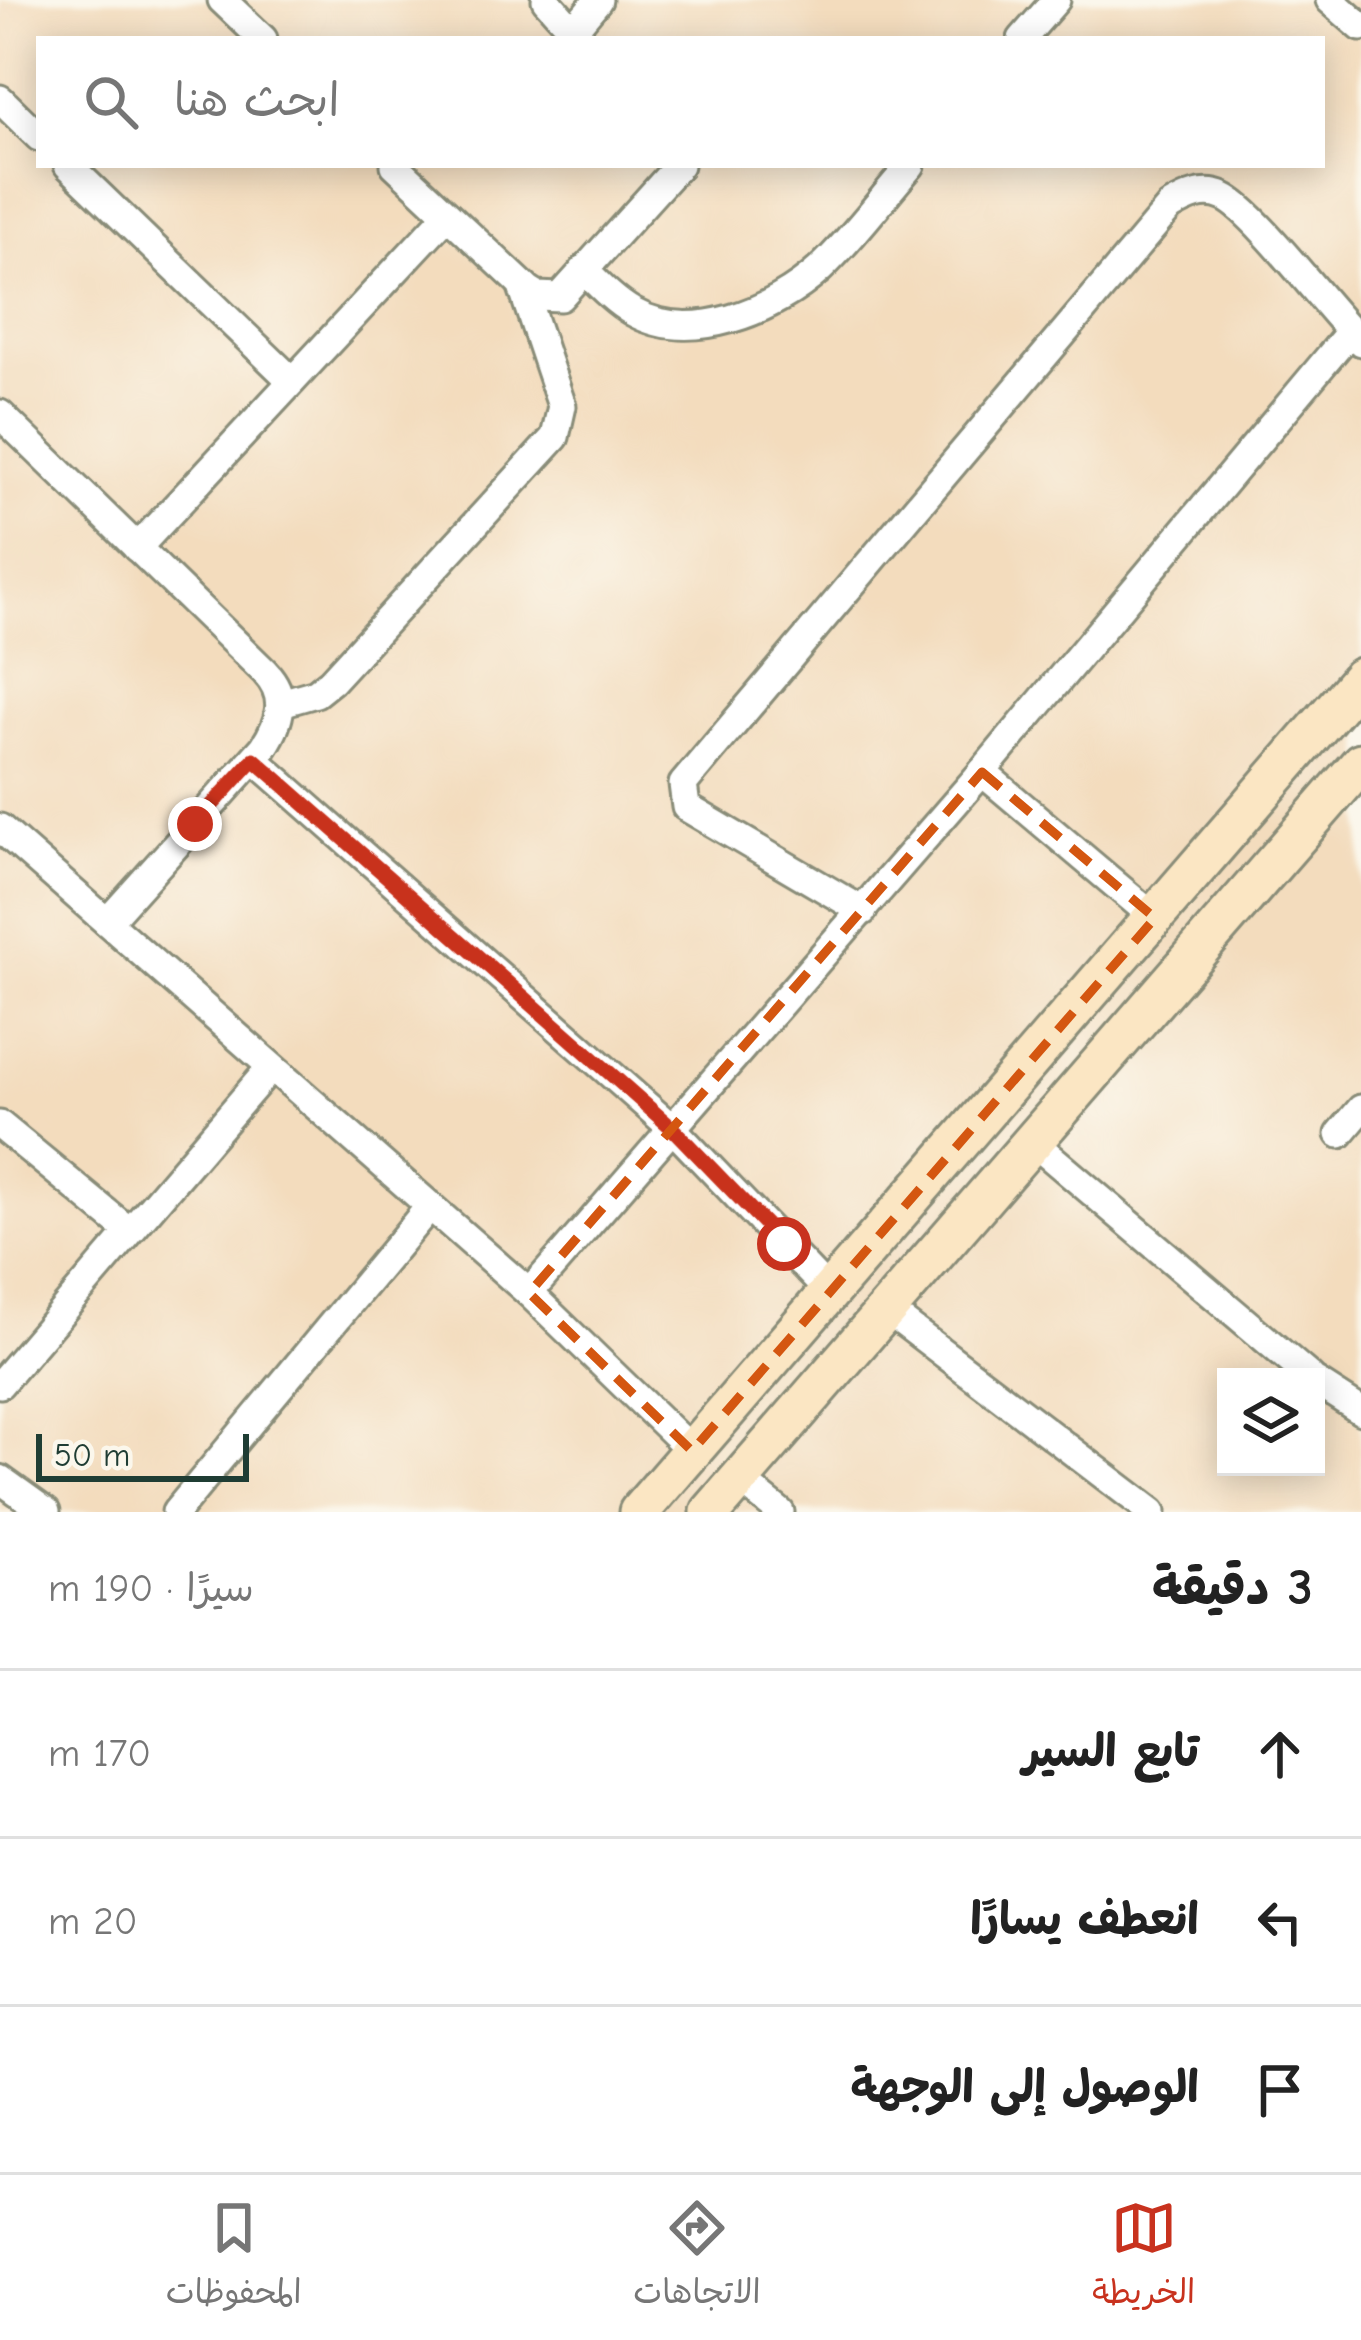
<!DOCTYPE html>
<html lang="ar">
<head>
<meta charset="utf-8">
<style>
	:root { --surface:#fff; --page:#f2f2f2; --text:#222; --muted:#767676; --line:#e0e0e0; --accent:#c8321e }
	body { margin:0; font-family:"Comic Neue","Playpen Sans Arabic",sans-serif; background:var(--page); color:var(--text); direction:rtl }
	.controls { position:absolute; right:36px; bottom:36px; display:grid; overflow:hidden; border-radius:0px; box-shadow:0 6px 30px #0003 }
	.controls button { width:108px; height:108px; display:grid; place-items:center; padding:0; border:0; border-bottom:3px solid var(--line); background:var(--surface); color:var(--text); font:60px sans-serif }
	.scale { position:absolute; left:36px; bottom:30px; width:213px; box-sizing:border-box; padding-left:12px; border:6px solid #1f3d34; border-top:0; font-size:33px; line-height:42px; white-space:nowrap; color:#1f3d34; -webkit-text-stroke:9px #fbf7ec; paint-order:stroke }
	.stop { position:absolute; width:36px; height:36px; margin:-27px; border:9px solid #c8321e; border-radius:50%; background:#fff }
	.stop.end { background:#c8321e; border-color:#fff; box-shadow:0 3px 12px #0008 }
	.list { margin:0; padding:0; list-style:none }
	h2 { display:flex; justify-content:space-between; align-items:center; height:156px; margin:0; padding:0 48px; font-size:51px }
	h2 small { font-size:39px; font-weight:400; color:var(--muted) }
	.list li { display:grid; grid-template-columns:78px 1fr auto; gap:36px; align-items:center; box-sizing:border-box; height:168px; padding:0 48px; border-top:3px solid var(--line) }
	.list b { display:block; font-size:45px; white-space:nowrap }
	.list em { font-size:39px; font-style:normal; color:var(--muted) }
	.icon { flex:none; width:66px; height:66px; fill:none; stroke:currentColor; stroke-width:2; stroke-linecap:round; stroke-linejoin:round }
	.map { position:relative; flex:none; width:1361px; height:1512px; overflow:hidden; direction:ltr }
	.search { position:absolute; background:var(--surface); box-shadow:0 6px 30px #0003; left:36px; right:36px; top:36px; height:132px; display:flex; align-items:center; gap:30px; box-sizing:border-box; padding:0 42px; border-radius:0px; color:var(--muted); font-size:45px }
	.sheet { height:660px; background:var(--surface) }
	nav { display:flex; justify-content:space-around; align-items:center; box-sizing:border-box; height:168px; border-top:3px solid var(--line); background:var(--surface); font-size:33px; color:var(--muted) }
	nav a { display:grid; justify-items:center; gap:6px }
	nav .on { color:var(--accent) }
	.map>svg:first-child { display:block }
	.lines { fill:none; stroke-linecap:round; stroke-linejoin:round }
	.street-casing { stroke:#898c78; stroke-width:33 }
	.secondary-casing { stroke:#898c78; stroke-width:45 }
	.street { stroke:#fff; stroke-width:27 }
	.secondary { stroke:#fbe6c3; stroke-width:39 }
	.route { stroke:#c8321e; stroke-width:15 }
	.marked { fill:none; stroke:#d45610; stroke-width:9; stroke-dasharray:24 15; stroke-linejoin:round }
</style>
</head>
<body>
<div class="map">
<svg width="1361" height="1512" viewBox="0 0 1361 1512">
	<rect width="100%" height="100%" fill="#fbf7ec"/>
	<filter id="ink" filterUnits="userSpaceOnUse"><feTurbulence type="fractalNoise" baseFrequency=".00833" numOctaves="2"/><feDisplacementMap in="SourceGraphic" scale="24" xChannelSelector="R" yChannelSelector="G"/><feConvolveMatrix kernelMatrix="1 2 1 2 8 2 1 2 1" color-interpolation-filters="sRGB"/></filter>
	<filter id="wash" filterUnits="userSpaceOnUse"><feTurbulence type="fractalNoise" baseFrequency=".004" numOctaves="4" result="noise"/><feDisplacementMap in="SourceGraphic" scale="48" xChannelSelector="R" yChannelSelector="G"/><feGaussianBlur stdDeviation="2.7" result="paint"/><feColorMatrix in="noise" values="0 0 0 0 0 0 0 0 0 0 0 0 0 0 0 0 0 1.4 0 .05"/><feComposite in="paint" operator="in"/></filter>
	<g filter="url(#wash)">
		<rect width="100%" height="100%" fill="#f3dcbd"/>
	</g>
	<g filter="url(#ink)">
		<g class="lines">
			<defs>
				<g id="street">
					<polyline points="222,0 263,39"/>
					<polyline points="546,0 581,39"/>
					<polyline points="1330,0 1361,27"/>
					<polyline points="573,30 598,0"/>
					<polyline points="1022,39 1056,0"/>
					<polyline points="0,99 39,137"/>
					<polyline points="68,165 292,381"/>
					<polyline points="395,165 529,291 537,296 560,297 679,165"/>
					<path d="M584 270C599 285 614 301 633 312 691 345 774 311 820 269 853 238 881 199 911 165"/>
					<path d="M0 414 265 672C288 696 281 721 264 747L107 922"/>
					<polyline points="137,548 447,215"/>
					<polyline points="281,703 316,693 331,681 555,437 562,406 521,284"/>
					<polyline points="254,759 673,1129 830,1293"/>
					<polyline points="982,772 1155,918"/>
					<polyline points="0,828 529,1293 692,1451"/>
					<path d="M863 911 686 807 683 784 1170 207C1187 197 1204 188 1224 197 1255 211 1330 312 1361 342"/>
					<polyline points="0,1125 129,1231"/>
					<polyline points="1340,1134 1361,1109"/>
					<polyline points="1033,1142 1310,1377"/>
					<polyline points="529,1293 982,772 1350,332"/>
					<polyline points="887,1310 1152,1512"/>
					<polyline points="1316,1382 1361,1411"/>
					<polyline points="0,1384 271,1067"/>
					<polyline points="0,1479 46,1512"/>
					<polyline points="739,1479 780,1512"/>
					<polyline points="176,1512 430,1206"/>
				</g>
				<g id="secondary">
					<polyline points="639,1512 1361,678"/>
					<polyline points="711,1512 1361,763"/>
				</g>
			</defs>
			<use href="#street" class="street-casing"/>
			<use href="#secondary" class="secondary-casing"/>
			<use href="#street" class="street"/>
			<use href="#secondary" class="secondary"/>
		</g>
	</g>
	<g class="lines" filter="url(#ink)">
		<polyline class="route" points="195,824 254,759 673,1129 784,1244"/>
	</g>
	<path class="marked" d="M982 772 1155 918 692 1451 529 1293Z"/>
</svg>
<div class="controls">
<button><svg class="icon" aria-label="layers" viewBox="0 0 24 24"><path d="M12 4l9 5-9 5-9-5zM3 14l9 5 9-5"/></svg></button>
</div>
<div class="scale">50 m</div>
<div class="stop" style="left:784px;top:1244px"></div>
<div class="stop end" style="left:195px;top:824px"></div>
<div class="search"><svg class="icon" aria-label="search" viewBox="0 0 24 24"><circle cx="10" cy="10" r="6"/><path d="M15 15l6 6"/></svg>ابحث هنا</div>
</div>
<section class="sheet">
<h2>3 دقيقة<small>سيرًا · 190 m</small></h2>
<ul class="list">
<li><svg class="icon" aria-label="ahead" viewBox="0 0 24 24"><path d="M12 20V5M6 11l6-6 6 6"/></svg><div><b>تابع السير</b></div><em>170 m</em></li>
<li><svg class="icon" aria-label="left" viewBox="0 0 24 24"><path d="M17 20v-9H6M10 6l-5 5 5 5"/></svg><div><b>انعطف يسارًا</b></div><em>20 m</em></li>
<li><svg class="icon" aria-label="arrive" viewBox="0 0 24 24"><path d="M6 21V4h12l-3 4 3 4H6"/></svg><div><b>الوصول إلى الوجهة</b></div></li>
</ul>
</section>
<nav>
<a class="on"><svg class="icon" aria-label="map" viewBox="0 0 24 24"><path d="M3 6l6-2 6 2 6-2v14l-6 2-6-2-6 2zM9 4v14M15 6v14"/></svg>الخريطة</a>
<a><svg class="icon" aria-label="directions" viewBox="0 0 24 24"><path d="M12 3l9 9-9 9-9-9zM9 14v-3h6M13 9l2 2-2 2"/></svg>الاتجاهات</a>
<a><svg class="icon" aria-label="saved" viewBox="0 0 24 24"><path d="M7 4h10v16l-5-4-5 4z"/></svg>المحفوظات</a>
</nav>
</body>
</html>
